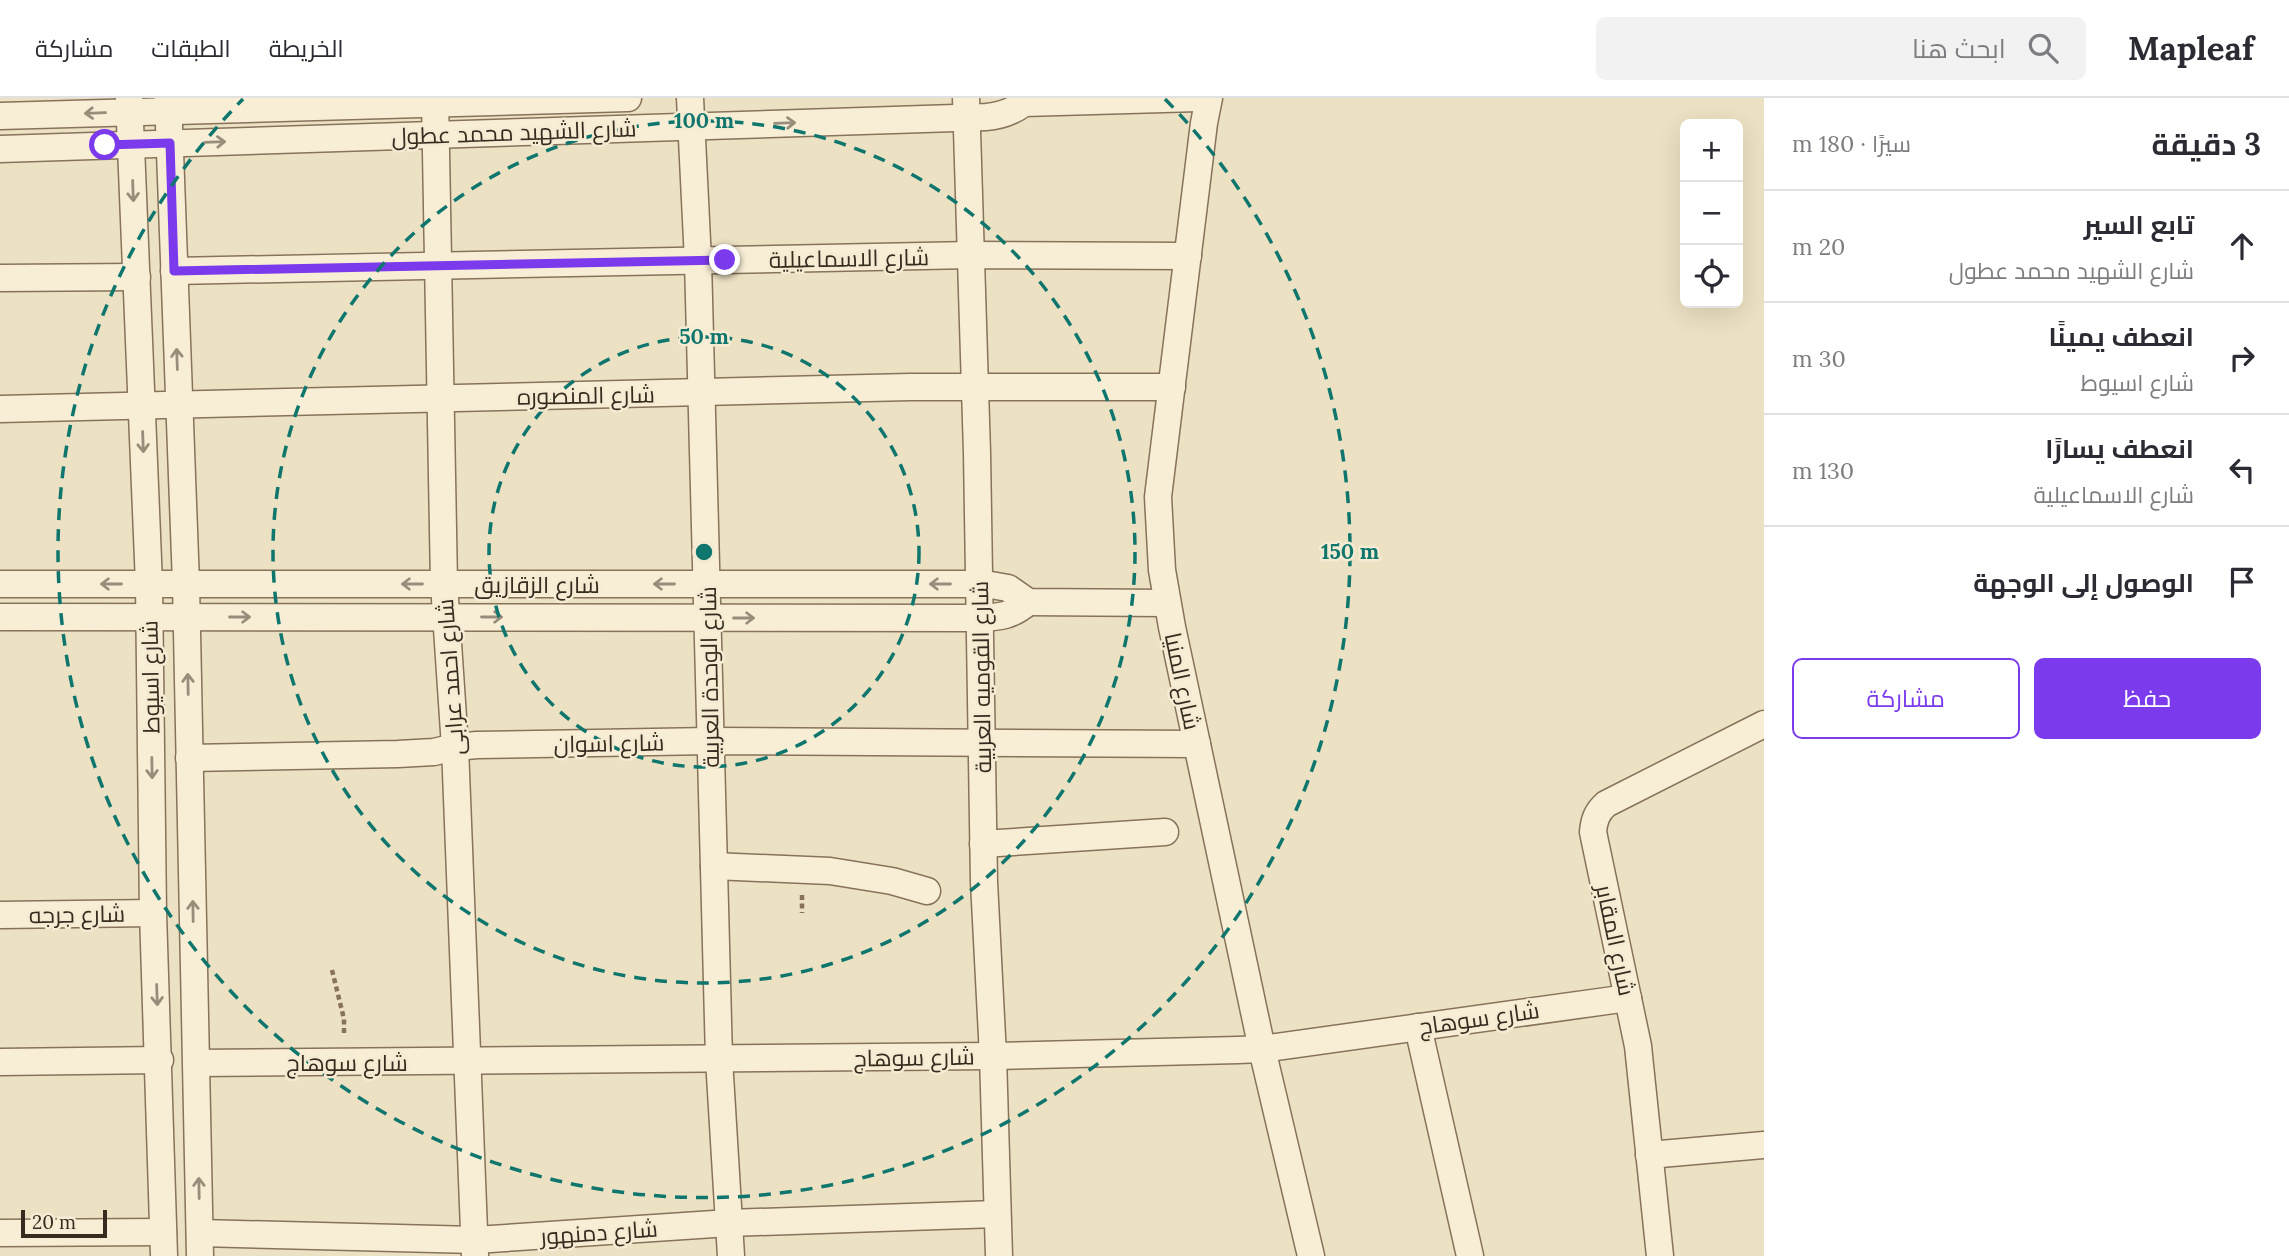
<!DOCTYPE html>
<html lang="ar">
<head>
<meta charset="utf-8">
<style>
	:root { --surface:#fff; --page:#f2f2f3; --text:#2b2b33; --muted:#7c7c81; --line:#e1e1e2; --accent:#7c3aed }
	body { margin:0; font-family:Lora,Cairo,serif; background:var(--page); color:var(--text); direction:rtl }
	.controls { position:absolute; right:21px; top:21px; display:grid; overflow:hidden; border-radius:10px; box-shadow:0 7px 28px #0002 }
	.controls button { width:63px; height:63px; display:grid; place-items:center; padding:0; border:0; border-bottom:2px solid var(--line); background:var(--surface); color:var(--text); font:35px sans-serif }
	.scale { position:absolute; left:21px; bottom:18px; width:86px; box-sizing:border-box; padding-left:7px; border:4px solid #372a1e; border-top:0; font-size:19px; line-height:24px; white-space:nowrap; color:#372a1e; -webkit-text-stroke:5px #f4ebd2; paint-order:stroke }
	.stop { position:absolute; width:21px; height:21px; margin:-16px; border:5px solid #7c3aed; border-radius:50%; background:#fff }
	.stop.end { background:#7c3aed; border-color:#fff; box-shadow:0 2px 7px #0008 }
	.list { margin:0; padding:0; list-style:none }
	h2 { display:flex; justify-content:space-between; align-items:center; height:91px; margin:0; padding:0 28px; font-size:30px }
	h2 small { font-size:23px; font-weight:400; color:var(--muted) }
	.list li { display:grid; grid-template-columns:46px 1fr auto; gap:21px; align-items:center; box-sizing:border-box; height:112px; padding:0 28px; border-top:2px solid var(--line) }
	.list b { display:block; font-size:26px; white-space:nowrap }
	.list p { margin:0; font-size:23px; white-space:nowrap; color:var(--muted) }
	.list em { font-size:23px; font-style:normal; color:var(--muted) }
	.actions { display:flex; gap:14px; padding:21px 28px }
	.actions a { flex:1; padding:16px 0; border:2px solid var(--accent); border-radius:10px; text-align:center; font-size:24px; color:var(--accent) }
	.actions .main { background:var(--accent); color:#fff }
	.icon { flex:none; width:38px; height:38px; fill:none; stroke:currentColor; stroke-width:2; stroke-linecap:round; stroke-linejoin:round }
	.map { position:relative; flex:none; width:1764px; height:1158px; overflow:hidden; direction:ltr }
	header { display:flex; align-items:center; gap:42px; box-sizing:border-box; height:98px; padding:0 35px; background:var(--surface); border-bottom:2px solid var(--line) }
	header strong { font-size:33px }
	nav { display:flex; gap:38px; margin-inline-start:auto; font-size:24px }
	.search { width:490px; height:63px; background:var(--page); display:flex; align-items:center; gap:18px; box-sizing:border-box; padding:0 24px; border-radius:10px; color:var(--muted); font-size:26px }
	main { display:flex }
	aside { flex:1; background:var(--surface) }
	.map>svg:first-child { display:block }
	.lines { fill:none; stroke-linecap:round; stroke-linejoin:round }
	.street-casing { stroke:#87725a; stroke-width:29 }
	.path { stroke:#87725a; stroke-width:4.5; stroke-dasharray:5 3.5; stroke-linecap:butt }
	.street { stroke:#f8eed6; stroke-width:26 }
	.oneway { stroke:#988c7a }
	.route { stroke:#7c3aed; stroke-width:9 }
	.ring { fill:none; stroke:#0f766e; stroke-width:3.5; stroke-dasharray:12 9 }
	.labels { text-anchor:middle; dominant-baseline:central; stroke-width:5; stroke-linejoin:round; paint-order:stroke }
	.street-label { font-size:23px; fill:#372a1e; stroke:#f4ebd2 }
	.centre { fill:#0f766e; stroke:#f4ebd2; stroke-width:3.5 }
	.ring-label { font-size:21px; text-anchor:middle; font-weight:bold; fill:#0f766e; stroke:#f4ebd2; stroke-width:5; stroke-linejoin:round; paint-order:stroke }
</style>
</head>
<body>
<header>
<strong>Mapleaf</strong>
<div class="search"><svg class="icon" aria-label="search" viewBox="0 0 24 24"><circle cx="10" cy="10" r="6"/><path d="M15 15l6 6"/></svg>ابحث هنا</div>
<nav><a>الخريطة</a><a>الطبقات</a><a>مشاركة</a></nav>
</header>
<main>
<aside>
<h2>3 دقيقة<small>سيرًا · 180 m</small></h2>
<ul class="list">
<li><svg class="icon" aria-label="ahead" viewBox="0 0 24 24"><path d="M12 20V5M6 11l6-6 6 6"/></svg><div><b>تابع السير</b><p>شارع الشهيد محمد عطول</p></div><em>20 m</em></li>
<li><svg class="icon" aria-label="right" viewBox="0 0 24 24"><path d="M7 20v-9h11M14 6l5 5-5 5"/></svg><div><b>انعطف يمينًا</b><p>شارع اسيوط</p></div><em>30 m</em></li>
<li><svg class="icon" aria-label="left" viewBox="0 0 24 24"><path d="M17 20v-9H6M10 6l-5 5 5 5"/></svg><div><b>انعطف يسارًا</b><p>شارع الاسماعيلية</p></div><em>130 m</em></li>
<li><svg class="icon" aria-label="arrive" viewBox="0 0 24 24"><path d="M6 21V4h12l-3 4 3 4H6"/></svg><div><b>الوصول إلى الوجهة</b></div></li>
</ul>
<div class="actions"><a class="main">حفظ</a><a>مشاركة</a></div>
</aside>
<div class="map">
<svg width="1764" height="1158" viewBox="0 0 1764 1158">
	<rect width="100%" height="100%" fill="#ede1c3"/>
	<g class="lines">
		<defs>
			<g id="street">
				<polyline points="129,0 149,486 153,815 164,1158"/>
				<polyline points="168,0 186,486 200,1158"/>
				<polyline points="435,0 444,486 455,649 475,1158"/>
				<polyline points="690,0 698,163 719,961 731,1158"/>
				<polyline points="966,0 977,355 984,784 993,958 999,1158"/>
				<polyline points="1209,0 1204,25 1158,399 1162,472 1172,529 1262,951 1311,1158"/>
				<polyline points="0,18 628,0"/>
				<path d="M0 51 986 19C1001 18 1012 14 1024 5L1198 0"/>
				<polyline points="174,173 971,157 1188,158"/>
				<polyline points="0,180 137,179"/>
				<polyline points="0,311 910,289 1172,289"/>
				<polyline points="0,486 985,486 1008,490 1028,504 1167,505"/>
				<path d="M0 519 980 520C1000 519 1012 518 1028 504"/>
				<polyline points="189,660 398,656 434,654 455,649 477,647 710,643 1197,646"/>
				<polyline points="983,746 1165,734"/>
				<polyline points="714,768 830,773 892,783 927,793"/>
				<polyline points="0,817 153,815"/>
				<polyline points="1418,929 1470,1158"/>
				<polyline points="0,964 160,962"/>
				<polyline points="197,965 993,958 1238,952 1262,951 1628,900"/>
				<polyline points="1649,1057 1764,1047"/>
				<polyline points="0,1135 163,1134"/>
				<polyline points="200,1135 475,1142 729,1125 997,1116"/>
				<path d="M1660 1158 1638 948 1593 734C1594 722 1597 714 1606 706L1764 626"/>
			</g>
		</defs>
		<use href="#street" class="street-casing"/>
		<g class="path">
			<polyline points="802,797 802,815"/>
			<polyline points="332,872 344,921 344,936"/>
		</g>
		<use href="#street" class="street"/>
	</g>
	<defs><path id="oneway-shaft" d="M-6 0H5M1.5-3L5.5 0L1.5 3" fill="none" stroke-width="1.6" stroke-linecap="round" stroke-linejoin="round" transform="scale(1.75)"/></defs>
	<g class="oneway">
		<use href="#oneway-shaft" transform="translate(95 15) rotate(178)"/>
		<use href="#oneway-shaft" transform="translate(785 25) rotate(-2)"/>
		<use href="#oneway-shaft" transform="translate(215 44) rotate(-2)"/>
		<use href="#oneway-shaft" transform="translate(133 93) rotate(88)"/>
		<use href="#oneway-shaft" transform="translate(177 261) rotate(-92)"/>
		<use href="#oneway-shaft" transform="translate(143 344) rotate(88)"/>
		<use href="#oneway-shaft" transform="translate(111 486) rotate(180)"/>
		<use href="#oneway-shaft" transform="translate(412 486) rotate(180)"/>
		<use href="#oneway-shaft" transform="translate(664 486) rotate(180)"/>
		<use href="#oneway-shaft" transform="translate(940 486) rotate(180)"/>
		<use href="#oneway-shaft" transform="translate(240 519)"/>
		<use href="#oneway-shaft" transform="translate(492 519)"/>
		<use href="#oneway-shaft" transform="translate(744 520)"/>
		<use href="#oneway-shaft" transform="translate(188 586) rotate(-91)"/>
		<use href="#oneway-shaft" transform="translate(152 670) rotate(89)"/>
		<use href="#oneway-shaft" transform="translate(193 813) rotate(-91)"/>
		<use href="#oneway-shaft" transform="translate(157 897) rotate(88)"/>
		<use href="#oneway-shaft" transform="translate(199 1090) rotate(-91)"/>
	</g>
	<g class="lines">
		<polyline class="route" points="105,47 170,45 174,173 725,162"/>
	</g>
	<g class="ring">
		<circle cx="704" cy="454" r="215"/>
		<circle cx="704" cy="454" r="431"/>
		<path d="M1165 1A646 646 0 1 1 243 1"/>
	</g>
	<g class="labels">
		<g class="street-label">
			<text transform="translate(514 34) rotate(-2)">شارع الشهيد محمد عطول</text>
			<text transform="translate(849 160) rotate(-1)">شارع الاسماعيلية</text>
			<text transform="translate(586 297) rotate(-1)">شارع المنصوره</text>
			<text x="537" y="486">شارع الزقازيق</text>
			<text transform="translate(150 579) rotate(-91)">شارع اسيوط</text>
			<text transform="translate(450 579) rotate(-94)">شارع احمد عرابى</text>
			<text transform="translate(709 579) rotate(-91)">شارع الوحدة العربية</text>
			<text transform="translate(981 579) rotate(-91)">شارع القوميه العربية</text>
			<text transform="translate(1183 583) rotate(78)">شارع المنيا</text>
			<text transform="translate(609 645) rotate(-1)">شارع اسوان</text>
			<text transform="translate(77 816) rotate(-1)">شارع جرجه</text>
			<text transform="translate(1616 842) rotate(78)">شارع المقابر</text>
			<text transform="translate(1479 920) rotate(-8)">شارع سوهاج</text>
			<text transform="translate(914 959) rotate(-1)">شارع سوهاج</text>
			<text x="347" y="964">شارع سوهاج</text>
			<text transform="translate(599 1134) rotate(-4)">شارع دمنهور</text>
		</g>
	</g>
	<circle cx="704" cy="454" r="10" class="centre"/>
	<g class="ring-label">
		<text x="704" y="30">100 m</text>
		<text x="704" y="246">50 m</text>
		<text x="1350" y="461">150 m</text>
	</g>
</svg>
<div class="controls">
<button>+</button>
<button>−</button>
<button><svg class="icon" aria-label="locate" viewBox="0 0 24 24"><circle cx="12" cy="12" r="6"/><path d="M12 2v4M12 18v4M2 12h4M18 12h4"/></svg></button>
</div>
<div class="scale">20 m</div>
<div class="stop" style="left:105px;top:47px"></div>
<div class="stop end" style="left:725px;top:162px"></div>
</div>
</main>
</body>
</html>
